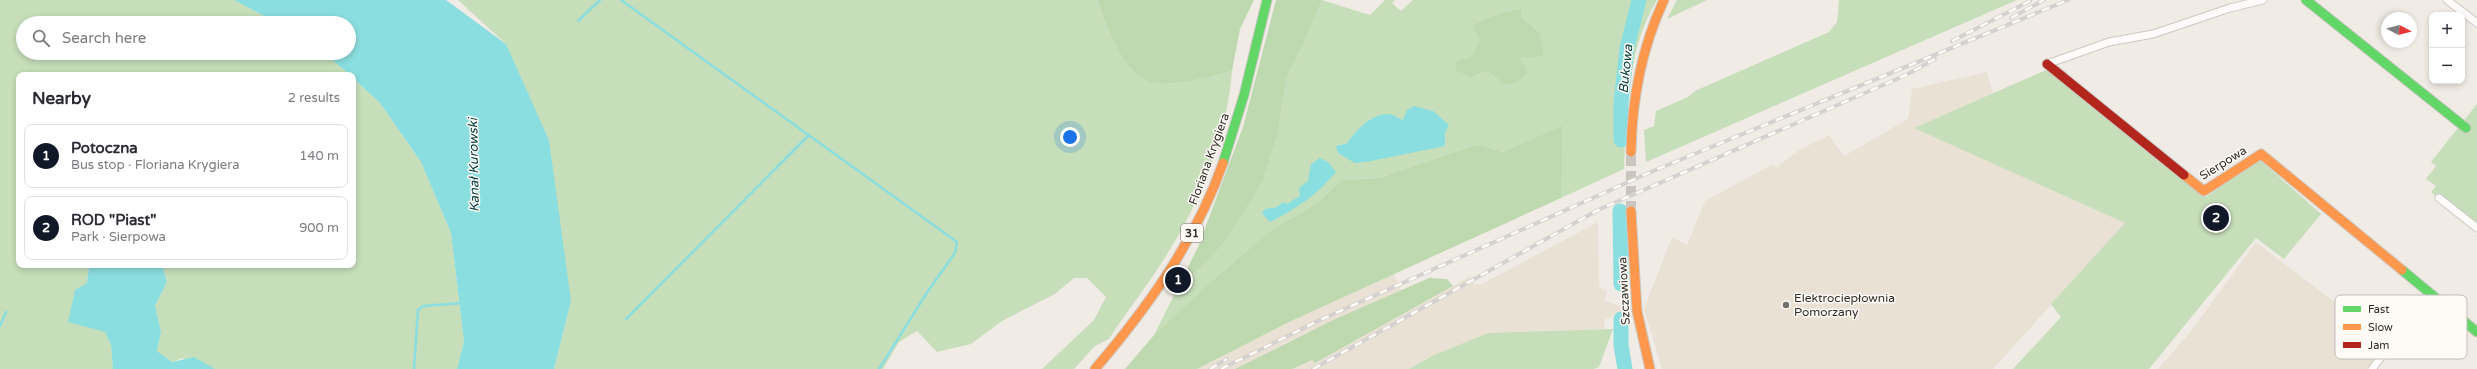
<!DOCTYPE html>
<html lang="en">
<head>
<meta charset="utf-8">
<style>
	:root { --surface:#fff; --page:#f7f7f7; --text:#2b2b33; --muted:#7c7c81; --line:#e1e1e2; --accent:#111827 }
	body { margin:0; font-family:"Varela Round",sans-serif; background:var(--page); color:var(--text) }
	.controls { position:absolute; right:12px; top:12px; display:grid; overflow:hidden; border-radius:8px; box-shadow:0 2px 6px #0003 }
	.controls button { width:36px; height:36px; display:grid; place-items:center; padding:0; border:0; border-bottom:1px solid var(--line); background:var(--surface); color:var(--text); font:20px sans-serif }
	.compass { position:absolute; left:2381px; top:12px; width:36px; height:36px; border-radius:50%; background:var(--surface); box-shadow:0 2px 6px #0003; rotate:97deg }
	.you { position:absolute; left:1070px; top:137px; width:14px; height:14px; margin:-10px; border:3px solid #fff; border-radius:50%; background:#1a73e8; box-shadow:0 0 0 6px #1a73e833 }
	.badge { display:grid; place-items:center; width:26px; height:26px; border-radius:50%; background:var(--accent); color:#fff; font-size:13px; font-weight:700 }
	.pin { position:absolute; translate:-50% -50%; border:2px solid #fff; box-shadow:0 1px 4px #0006 }
	.list { margin:0; padding:0; list-style:none }
	h2 { display:flex; justify-content:space-between; align-items:center; height:52px; margin:0; padding:0 16px; font-size:17px }
	h2 small { font-size:13px; font-weight:400; color:var(--muted) }
	.list li { display:grid; grid-template-columns:26px 1fr auto; gap:12px; align-items:center; box-sizing:border-box; height:64px; margin:0 8px 8px; padding:0 8px; border:1px solid var(--line); border-radius:8px }
	.list b { display:block; font-size:15px; white-space:nowrap }
	.list p { margin:0; font-size:13px; white-space:nowrap; color:var(--muted) }
	.list em { font-size:13px; font-style:normal; color:var(--muted) }
	.icon { flex:none; width:22px; height:22px; fill:none; stroke:currentColor; stroke-width:2; stroke-linecap:round; stroke-linejoin:round }
	.map { position:relative; flex:none; width:2477px; height:369px; overflow:hidden }
	.search { position:absolute; background:var(--surface); box-shadow:0 2px 6px #0003; left:16px; top:16px; width:340px; height:44px; display:flex; align-items:center; gap:10px; box-sizing:border-box; padding:0 14px; border-radius:22px; color:var(--muted); font-size:15px }
	.panel { position:absolute; background:var(--surface); box-shadow:0 2px 6px #0003; left:16px; top:72px; width:340px; height:196px; border-radius:8px }
	.map>svg:first-child { display:block }
	.built { fill:#e9e1d3 }
	.green { fill:#c6deb9; fill-rule:evenodd }
	.forest { fill:#bed8b0 }
	.water { fill:#8bdedf }
	.lines { fill:none; stroke-linecap:round; stroke-linejoin:round }
	.stream { stroke:#8bdedf; stroke-width:2.5 }
	.river { stroke:#8bdedf; stroke-width:15 }
	.secondary-tunnel { stroke:#cac6bf; stroke-width:10; stroke-dasharray:10 5; stroke-linecap:butt }
	.street-casing { stroke:#cbc8c3; stroke-width:9 }
	.fast-casing { stroke:#cbc8c3; stroke-width:11 }
	.slow-casing { stroke:#cbc8c3; stroke-width:11 }
	.jam-casing { stroke:#cbc8c3; stroke-width:11 }
	.street { stroke:#fdfcfb; stroke-width:7 }
	.fast { stroke:#63d668; stroke-width:9 }
	.slow { stroke:#ff974d; stroke-width:9 }
	.jam { stroke:#b3261e; stroke-width:9 }
	.rail-casing { stroke:#d3d2d1; stroke-width:4 }
	.rail { stroke:#fefbf6; stroke-width:2.5; stroke-dasharray:8; stroke-linecap:butt }
	.poi-dot { fill:#73706a; stroke:#fefbf6; stroke-width:1.5 }
	.labels { text-anchor:middle; dominant-baseline:central; stroke-width:3; stroke-linejoin:round; paint-order:stroke }
	.shield { fill:#fefbf6; stroke:#6e6b66; stroke-width:1 }
	.shield-label { font-size:11px; font-weight:bold; fill:#302d28 }
	.street-label { font-size:12px; fill:#302d28; stroke:#fefbf6 }
	.poi-label { font-size:12px; fill:#302d28; stroke:#fefbf6; text-anchor:start }
	.water-label { font-size:13px; font-style:italic; fill:#054042; stroke:#fefbf6 }
	.key { fill:#fefbf6; stroke:#c0bdb8; stroke-width:1 }
	.key-label { font-size:11px; fill:#302d28 }
</style>
</head>
<body>
<div class="map">
<svg width="2477" height="369" viewBox="0 0 2477 369">
	<rect width="100%" height="100%" fill="#f0ece5"/>
	<g class="built">
		<polygon points="1987,72 1993,93 1915,128 2125,223 1993,369 1662,369 1644,309 1672,237 1687,245 1705,201 1773,164 1777,167 1801,149 1829,135 1844,156 1908,119 1912,89"/>
		<polygon points="1598,222 1599,287 1607,291 1605,301 1625,308 1605,320 1604,329 1488,333 1434,355 1409,369 1292,369 1312,360 1315,363 1469,277 1473,283 1480,285"/>
		<polygon points="2256,242 2388,343 2367,369 2158,369 2190,332"/>
		<polygon points="1394,274 1401,290 1299,336 1235,369 1197,369 1289,322"/>
	</g>
	<g class="green">
		<polygon points="0,0 234,0 277,23 23,23 23,53 324,53 350,75 19,75 19,265 89,265 87,284 111,345 113,369 0,369"/>
		<path d="M458 0H1097C1104 24 1126 77 1154 83 1174 87 1212 76 1232 71 1227 135 1201 201 1166 256 1148 285 1127 311 1109 339L1095 346 1074 369H1042L1094 320 1106 297 1087 278H1074L1055 294 1002 321 971 344 937 352 917 331 899 342 883 369H554L571 301 506 44Z"/>
		<path d="M1322 0 1370 15 1385 0H1395L1392 3 1401 11 1413 0H1657C1626 52 1627 111 1624 169L1561 198V127L1503 152 1478 144 1379 178 1342 180 1316 204 1273 229 1154 335 1174 295 1224 243 1278 131 1287 77 1307 37ZM1521 8V17L1540 33 1504 85 1488 71 1472 77 1454 62 1471 56 1479 40 1472 25 1500 13ZM1389 114 1445 146 1405 153 1336 146 1347 143C1357 128 1371 116 1389 114Z"/>
		<polygon points="1677,0 1707,0 1667,19"/>
		<polygon points="1839,0 2017,0 1646,162 1644,130 1654,126 1656,111 1688,97 1695,91 1829,32 1837,22"/>
		<polygon points="2046,70 2058,77 2206,197 2259,159 2321,214 2284,259 2256,238 2149,369 2013,369 2061,317 2051,304 2125,223 1914,128"/>
		<polygon points="353,78 380,103 421,162 451,233 464,342 457,369 215,369 183,358 172,362 157,351 161,332 155,306 167,282 162,265 353,265"/>
		<polygon points="2477,104 2477,228 2431,192 2436,186 2426,179 2436,166 2431,162"/>
		<polygon points="1613,329 1599,367 1594,369 1409,369 1434,355 1488,333"/>
	</g>
	<g class="forest">
		<path d="M1097 0H1254L1240 29 1232 71C1212 76 1174 87 1154 83 1125 78 1105 24 1097 0Z"/>
		<polygon points="1276,0 1322,0 1307,37 1287,77 1278,131 1262,182 1224,243 1174,295 1198,247 1243,127"/>
		<polygon points="1521,8 1521,17 1540,33 1543,56 1521,58 1527,73 1516,83 1504,85 1488,71 1472,77 1457,71 1454,62 1471,56 1479,40 1472,25 1500,13"/>
		<polygon points="1562,126 1561,198 1289,322 1197,369 1125,369 1154,335 1216,278 1273,229 1316,204 1342,180 1379,178 1478,144 1503,152"/>
		<polygon points="1429,278 1447,279 1453,286 1315,363 1312,360 1292,369 1235,369 1331,321"/>
	</g>
	<g class="water">
		<polygon points="234,0 446,0 506,44 549,140 571,301 554,369 457,369 464,342 451,233 421,162 380,103 353,78 353,75 350,75 324,53 349,53 349,23 277,23"/>
		<path d="M1414 106 1433 111 1449 125 1445 133V146L1366 162 1355 163 1338 153 1336 146 1347 143C1355 131 1372 113 1388 114 1393 114 1398 118 1403 120L1407 110Z"/>
		<path d="M1320 158 1328 162 1336 172C1316 196 1297 208 1270 222L1262 213 1265 209 1277 207 1283 202 1287 204 1300 196 1299 188 1308 181 1311 164Z"/>
		<polygon points="89,265 162,265 167,282 155,306 161,332 157,351 172,362 194,357 215,369 113,369 111,345 105,332 68,322 75,290 87,283"/>
	</g>
	<g class="lines">
		<g class="stream">
			<polyline points="621,0 957,242 955,253 928,291 879,369"/>
			<polyline points="578,21 600,0"/>
			<polyline points="626,319 809,135"/>
			<polyline points="0,326 6,312"/>
			<polyline points="414,369 418,310 423,306 462,303"/>
		</g>
		<g class="river">
			<polyline points="1621,140 1621,102 1627,48 1639,0"/>
			<polyline points="1620,211 1621,284"/>
			<polyline points="1621,319 1621,345 1625,369"/>
		</g>
		<polyline class="secondary-tunnel" points="1631,211 1631,152"/>
		<defs>
			<g id="street">
				<polyline points="2447,0 2477,23"/>
				<polyline points="2047,64 2109,42 2153,34 2230,8 2263,0"/>
				<polyline points="2439,198 2477,228"/>
				<polyline points="2372,369 2429,293"/>
			</g>
			<g id="fast">
				<polyline points="2306,0 2466,128"/>
				<polyline points="1223,163 1244,95 1267,0"/>
				<polyline points="2402,270 2477,332"/>
			</g>
			<g id="slow">
				<path d="M1631 152C1632 98 1641 49 1664 0"/>
				<polyline points="2184,175 2204,191 2261,154 2402,270"/>
				<polyline points="1631,211 1637,311 1650,369"/>
				<path d="M1095 369C1148 307 1196 240 1223 163"/>
			</g>
			<polyline id="jam" points="2047,64 2184,175"/>
		</defs>
		<use href="#street" class="street-casing"/>
		<use href="#fast" class="fast-casing"/>
		<use href="#slow" class="slow-casing"/>
		<use href="#jam" class="jam-casing"/>
		<use href="#street" class="street"/>
		<use href="#fast" class="fast"/>
		<use href="#slow" class="slow"/>
		<use href="#jam" class="jam"/>
		<defs>
			<g id="rail">
				<polyline points="2011,18 2044,0"/>
				<polyline points="1952,41 2030,1"/>
				<polyline points="1210,369 1227,359"/>
				<polyline points="1221,369 1320,320 1653,171 2068,0"/>
				<polyline points="1313,369 1598,210 1906,75 1935,59"/>
			</g>
		</defs>
		<use href="#rail" class="rail-casing"/>
		<use href="#rail" class="rail"/>
	</g>
	<circle class="poi-dot" cx="1786" cy="305" r="4"/>
	<g class="labels">
		<rect class="shield" x="1181" y="224" width="22" height="18" rx="3"/>
		<g class="shield-label">
			<text x="1192" y="233">31</text>
		</g>
		<g class="street-label">
			<text transform="translate(1209 159) rotate(-70)">Floriana Krygiera</text>
			<text transform="translate(2223 163) rotate(-32)">Sierpowa</text>
			<text transform="translate(1624 291) rotate(-93)">Szczawiowa</text>
		</g>
		<g class="poi-label">
			<text x="1794" y="298">Elektrociepłownia<tspan x="1794" dy="14">Pomorzany</tspan></text>
		</g>
		<g class="water-label">
			<text transform="translate(1626 69) rotate(-84)">Bukowa</text>
			<text transform="translate(474 165) rotate(-91)">Kanał Kurowski</text>
		</g>
	</g>
	<rect x="2335" y="295" width="132" height="64" rx="6" class="key"/>
	<rect x="2343" y="306" width="18" height="6" fill="#63d668"/>
	<rect x="2343" y="324" width="18" height="6" fill="#ff974d"/>
	<rect x="2343" y="342" width="18" height="6" fill="#b3261e"/>
	<g class="key-label">
		<text x="2368" y="313">Fast</text>
		<text x="2368" y="331">Slow</text>
		<text x="2368" y="349">Jam</text>
	</g>
</svg>
<div class="controls">
<button>+</button>
<button>−</button>
</div>
<svg class="compass" viewBox="-18 -18 36 36"><path d="M0-13l5 13h-10z" fill="#e53935"/><path d="M0 13l5-13h-10z" fill="#7c7c81"/></svg>
<div class="you"></div>
<div class="pin badge" style="left:1178px;top:280px">1</div>
<div class="pin badge" style="left:2216px;top:218px">2</div>
<div class="search"><svg class="icon" aria-label="search" viewBox="0 0 24 24"><circle cx="10" cy="10" r="6"/><path d="M15 15l6 6"/></svg>Search here</div>
<section class="panel">
<h2>Nearby<small>2 results</small></h2>
<ul class="list">
<li><span class="badge">1</span><div><b>Potoczna</b><p>Bus stop · Floriana Krygiera</p></div><em>140 m</em></li>
<li><span class="badge">2</span><div><b>ROD &quot;Piast&quot;</b><p>Park · Sierpowa</p></div><em>900 m</em></li>
</ul>
</section>
</div>
</body>
</html>
